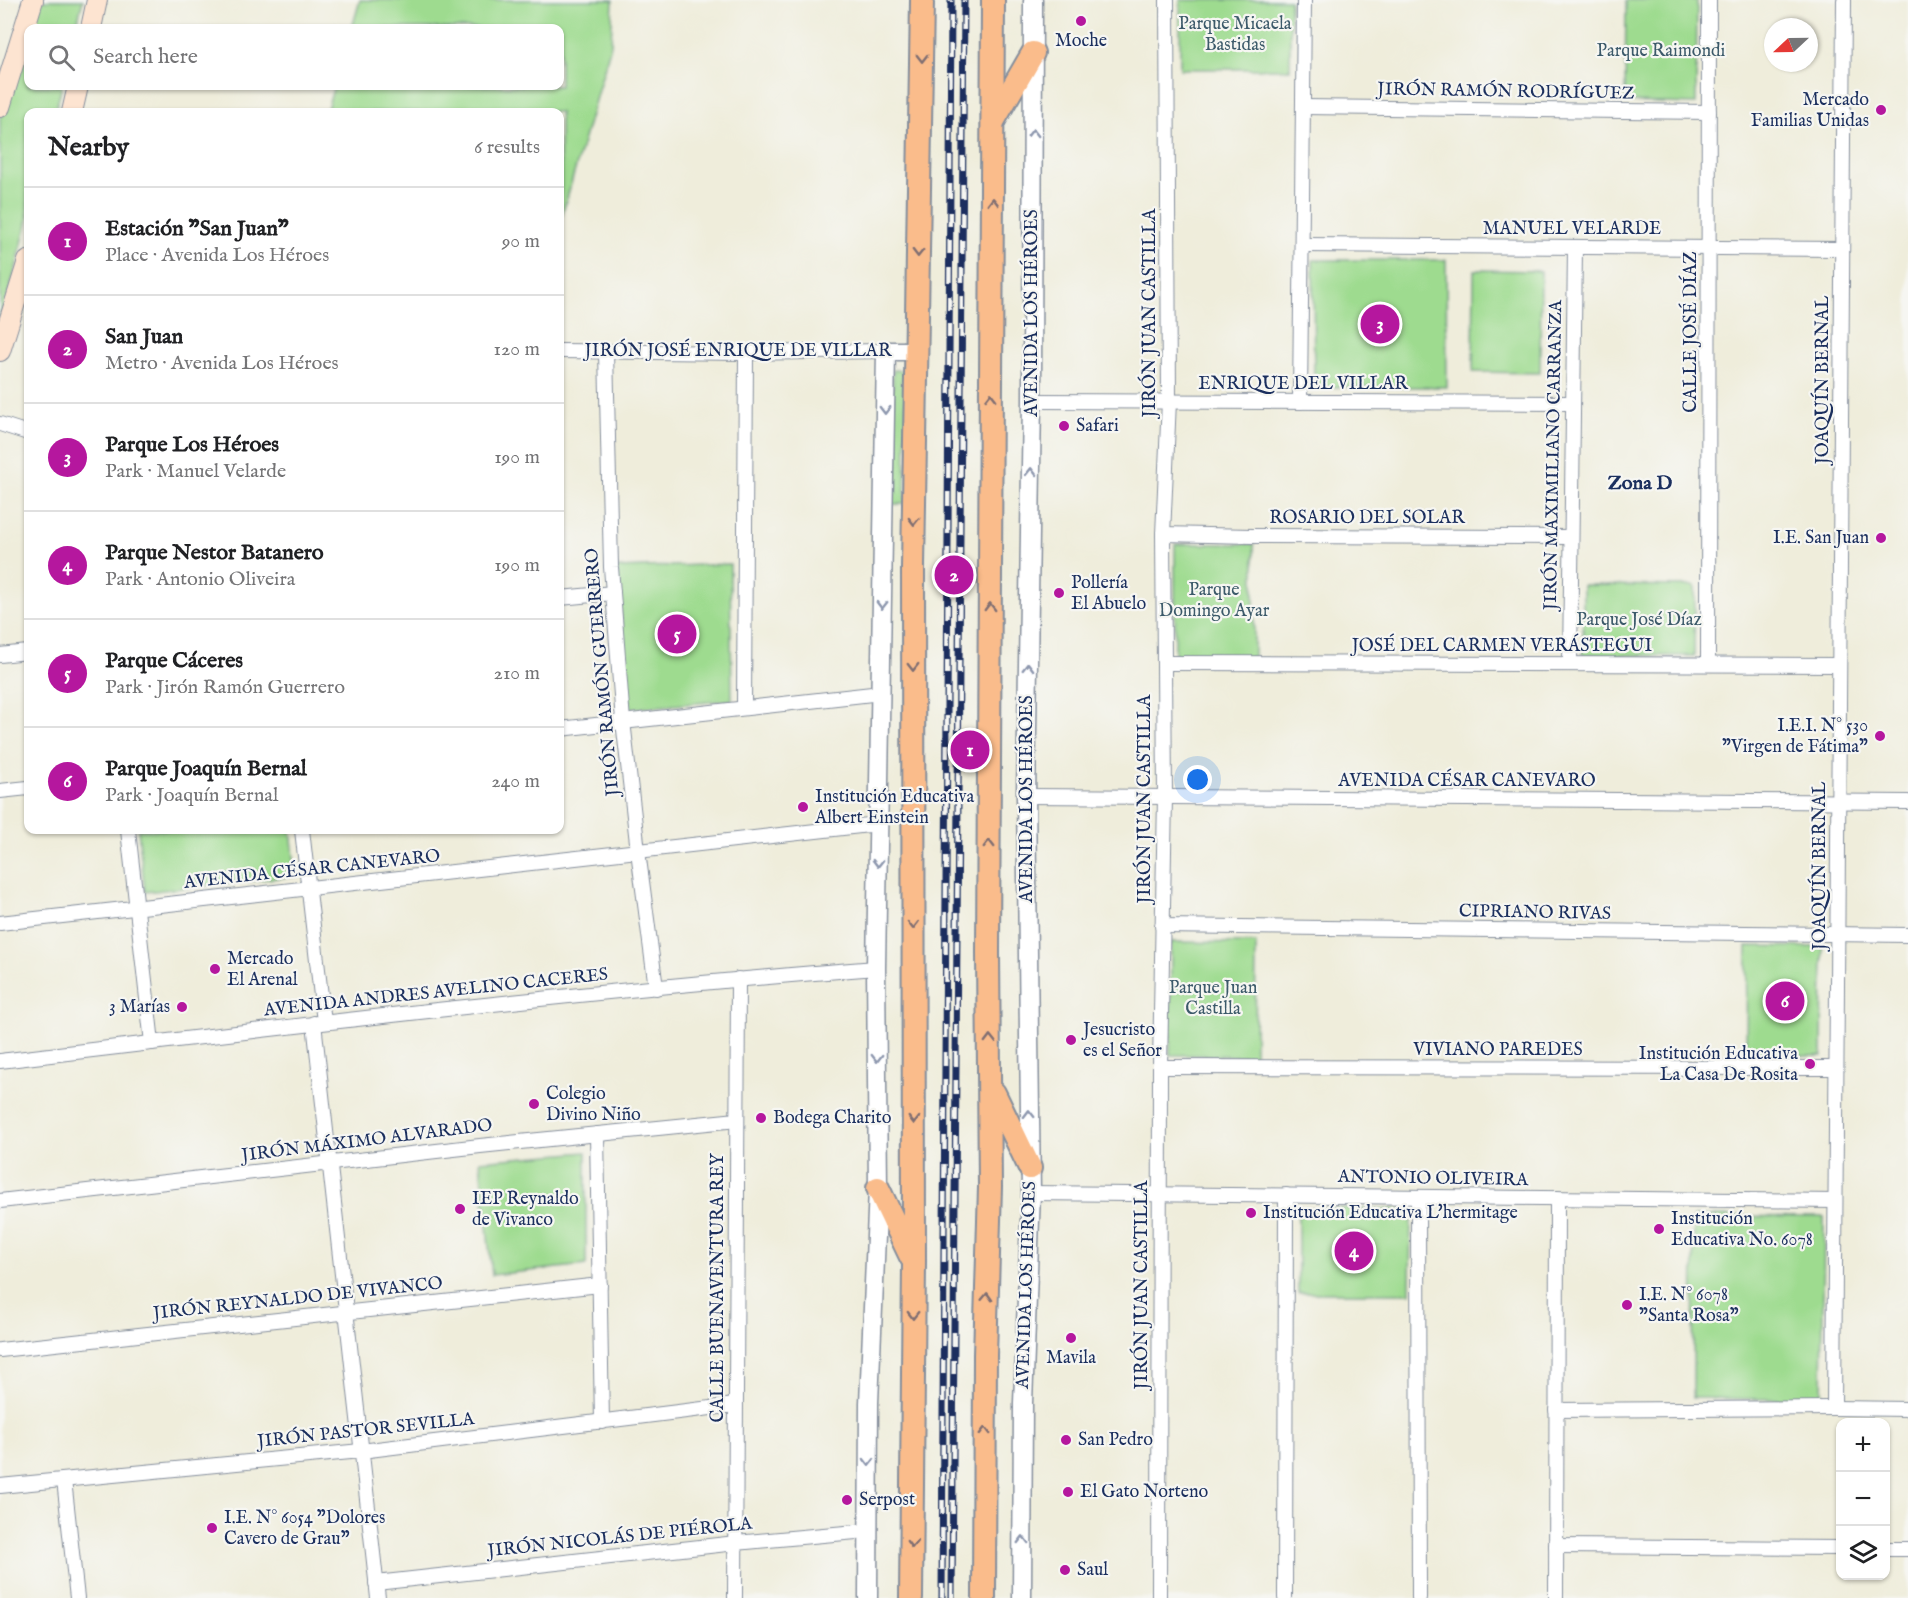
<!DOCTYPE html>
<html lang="en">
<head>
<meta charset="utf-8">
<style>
	:root { --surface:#fff; --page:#f6f6f6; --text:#202124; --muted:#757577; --line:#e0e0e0; --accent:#b5179e }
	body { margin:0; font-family:"IM FELL English",serif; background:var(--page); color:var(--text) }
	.controls { position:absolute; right:18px; bottom:18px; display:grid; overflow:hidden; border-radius:12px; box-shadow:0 2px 4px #0004 }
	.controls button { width:54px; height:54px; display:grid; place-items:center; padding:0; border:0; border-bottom:2px solid var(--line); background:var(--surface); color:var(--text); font:30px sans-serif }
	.compass { position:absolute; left:1764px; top:18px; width:54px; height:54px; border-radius:50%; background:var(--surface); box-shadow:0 2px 4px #0004; rotate:248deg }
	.you { position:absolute; left:1198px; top:780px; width:21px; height:21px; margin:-15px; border:4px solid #fff; border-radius:50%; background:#1a73e8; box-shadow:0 0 0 9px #1a73e833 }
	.badge { display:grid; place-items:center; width:39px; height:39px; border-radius:50%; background:var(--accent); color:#fff; font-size:20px; font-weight:700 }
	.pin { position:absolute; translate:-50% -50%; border:3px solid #fff; box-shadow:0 2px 6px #0006 }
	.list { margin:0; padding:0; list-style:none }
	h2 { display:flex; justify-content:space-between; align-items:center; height:78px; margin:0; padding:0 24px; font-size:26px }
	h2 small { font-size:20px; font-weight:400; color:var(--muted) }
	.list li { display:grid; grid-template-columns:39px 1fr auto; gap:18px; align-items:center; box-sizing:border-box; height:108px; padding:0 24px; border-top:2px solid var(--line) }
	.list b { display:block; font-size:22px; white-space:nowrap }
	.list p { margin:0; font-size:20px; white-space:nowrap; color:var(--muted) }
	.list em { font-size:20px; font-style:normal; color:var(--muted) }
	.icon { flex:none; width:33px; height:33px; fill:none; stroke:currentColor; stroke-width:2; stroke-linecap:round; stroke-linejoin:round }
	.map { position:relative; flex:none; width:1908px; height:1598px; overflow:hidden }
	.search { position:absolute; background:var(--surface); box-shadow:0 2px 4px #0004; left:24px; top:24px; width:540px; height:66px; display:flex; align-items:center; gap:15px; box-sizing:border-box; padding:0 21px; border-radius:12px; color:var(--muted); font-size:22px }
	.panel { position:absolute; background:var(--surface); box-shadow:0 2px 4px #0004; left:24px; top:108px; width:540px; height:726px; border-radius:12px }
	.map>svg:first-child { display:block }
	.green { fill:#9edb8f; stroke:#5c8576; stroke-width:1.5 }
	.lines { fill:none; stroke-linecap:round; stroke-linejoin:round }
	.minor-casing { stroke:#858e9c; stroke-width:16 }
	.tertiary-casing { stroke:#858e9c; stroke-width:21 }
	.secondary-casing { stroke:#858e9c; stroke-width:22 }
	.primary-casing { stroke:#858e9c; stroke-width:26 }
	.minor { stroke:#fff; stroke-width:14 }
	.tertiary { stroke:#fff; stroke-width:18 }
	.secondary { stroke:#fde4d1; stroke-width:20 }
	.primary { stroke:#fabc8b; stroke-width:22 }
	.rail-casing { stroke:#1b2f5e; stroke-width:7 }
	.rail { stroke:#f6f6f2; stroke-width:4.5; stroke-dasharray:14; stroke-linecap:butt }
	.oneway { stroke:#7f6e72 }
	.oneway2 { stroke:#8d97ae }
	.poi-dot { fill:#b5179e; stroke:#f6f6f2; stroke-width:2 }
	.labels { text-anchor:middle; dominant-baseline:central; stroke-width:4.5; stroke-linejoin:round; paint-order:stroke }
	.park-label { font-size:18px; fill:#3c5a6a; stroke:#f6f6f2 }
	.poi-label { font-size:18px; fill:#1b2f5e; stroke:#f6f6f2; text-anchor:start }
	.street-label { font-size:18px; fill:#1b2f5e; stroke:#f6f6f2 }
	.neighbourhood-label { font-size:20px; font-weight:bold; fill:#1b2f5e; stroke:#f6f6f2 }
</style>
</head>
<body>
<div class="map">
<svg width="1908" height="1598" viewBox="0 0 1908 1598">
	<rect width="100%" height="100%" fill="#f6f6f2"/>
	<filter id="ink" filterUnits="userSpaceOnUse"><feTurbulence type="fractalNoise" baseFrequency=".0167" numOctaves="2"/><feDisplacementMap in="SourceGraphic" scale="12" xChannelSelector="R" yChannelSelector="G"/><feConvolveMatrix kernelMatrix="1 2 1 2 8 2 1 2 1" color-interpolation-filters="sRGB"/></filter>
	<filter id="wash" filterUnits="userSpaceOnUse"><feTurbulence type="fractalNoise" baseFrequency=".008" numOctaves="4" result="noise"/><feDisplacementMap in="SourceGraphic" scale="24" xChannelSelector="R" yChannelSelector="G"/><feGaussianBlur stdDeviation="1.35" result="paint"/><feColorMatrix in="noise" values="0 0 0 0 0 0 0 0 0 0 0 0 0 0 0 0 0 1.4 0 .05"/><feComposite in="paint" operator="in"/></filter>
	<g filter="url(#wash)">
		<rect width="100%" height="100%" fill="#efeddb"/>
		<g class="green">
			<polygon points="37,0 83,0 76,28 28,28 28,86 62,86 55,112 28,112 28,219 16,268 0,319 0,118"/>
			<polygon points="360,0 613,0 611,45 560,222 560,112 326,112 334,86 560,86 560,28 352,28"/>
			<rect x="1180" y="0" width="110" height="69"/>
			<polygon points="1626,0 1697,0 1696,104 1625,102"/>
			<polygon points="1313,260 1446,260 1447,387 1314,387"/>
			<polygon points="1474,270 1541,271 1540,373 1473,372"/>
			<polygon points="893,370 907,371 905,504 891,504"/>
			<polygon points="1175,544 1254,544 1254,658 1175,657"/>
			<polygon points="730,564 732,700 629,709 617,568"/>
			<polygon points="1583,585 1695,586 1694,656 1583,655"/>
			<polygon points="138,830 291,830 296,876 145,892"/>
			<polygon points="1171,942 1256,943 1255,1056 1170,1055"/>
			<polygon points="1747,946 1823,947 1822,1056 1746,1056"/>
			<polygon points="586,1152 586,1265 492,1275 480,1161"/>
			<polygon points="1298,1208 1411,1209 1410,1293 1298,1293"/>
			<polygon points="1694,1216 1824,1217 1822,1400 1693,1398"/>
		</g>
	</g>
	<g filter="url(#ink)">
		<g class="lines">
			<defs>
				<g id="minor">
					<polyline points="1303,107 1709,112"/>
					<polyline points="1302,245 1842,249"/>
					<polyline points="560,351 746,353 886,351"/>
					<polyline points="606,351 611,567 623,721 638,851 656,988"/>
					<polyline points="1032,401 1573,403"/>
					<polyline points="1300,402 1304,0"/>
					<polyline points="0,424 28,433"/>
					<polyline points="1163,534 1252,536 1571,537"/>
					<polyline points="560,598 613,593"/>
					<polyline points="0,655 28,652"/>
					<polyline points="1164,663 1839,665"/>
					<polyline points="1570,664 1575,247"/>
					<polyline points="1708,664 1709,0"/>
					<polyline points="744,708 746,353"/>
					<polyline points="560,729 881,693"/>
					<polyline points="0,791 28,788"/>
					<polyline points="1026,796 1908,802"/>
					<polyline points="128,830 152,1043"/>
					<polyline points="302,830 324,1022"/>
					<polyline points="0,923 878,824"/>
					<polyline points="1162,926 1908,935"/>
					<polyline points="314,1023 378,1598"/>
					<path d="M0 1061C292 1026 583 991 876 968"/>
					<polyline points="1160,1067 1836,1068"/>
					<polyline points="597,1134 602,1422"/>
					<polyline points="1031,1193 1835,1201"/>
					<polyline points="1418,1197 1419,1598"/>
					<polyline points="0,1201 480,1146 737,1120"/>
					<polyline points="0,1350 600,1285"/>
					<polyline points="1834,1408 1844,0"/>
					<polyline points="1556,1410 1834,1408 1908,1409"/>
					<polyline points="64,1480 77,1598"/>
					<polyline points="0,1486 361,1451 735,1405"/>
					<polyline points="1556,1546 1840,1548"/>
					<polyline points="1886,1549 1908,1549"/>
					<polyline points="376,1583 736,1543 867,1531"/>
					<polyline points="735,1598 738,979"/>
					<polyline points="1159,1598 1160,1067 1165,797 1163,534 1169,401 1167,0"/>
					<polyline points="1285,1598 1286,1195"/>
					<polyline points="1556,1598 1557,1198"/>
				</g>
				<g id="tertiary">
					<polyline points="868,1598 869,1403 878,1188 876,968 886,351 916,351"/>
					<polyline points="1022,1598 1023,1403 1031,1193 1026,796 1032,401 1033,0"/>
				</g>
				<g id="secondary">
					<polyline points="91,28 97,0"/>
					<polyline points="0,107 33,0"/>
					<polyline points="72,112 78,86"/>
					<polyline points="0,351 28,261"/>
				</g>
				<g id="primary">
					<polyline points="994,120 1033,53"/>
					<polyline points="994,1093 1030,1168"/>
					<polyline points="878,1188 911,1257"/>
					<polyline points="911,1598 914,1262 913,567 922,0"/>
					<polyline points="984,1598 985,1355 990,1187 988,953 993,0"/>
				</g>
			</defs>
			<use href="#minor" class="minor-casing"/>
			<use href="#tertiary" class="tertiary-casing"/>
			<use href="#secondary" class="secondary-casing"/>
			<use href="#primary" class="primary-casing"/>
			<use href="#minor" class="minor"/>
			<use href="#tertiary" class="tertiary"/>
			<use href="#secondary" class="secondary"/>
			<use href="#primary" class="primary"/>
			<defs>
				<g id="rail">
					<polyline points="942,1598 951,0"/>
					<polyline points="952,1598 964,0"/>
				</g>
			</defs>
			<use href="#rail" class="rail-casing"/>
			<use href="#rail" class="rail"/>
		</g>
		<defs><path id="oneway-chevron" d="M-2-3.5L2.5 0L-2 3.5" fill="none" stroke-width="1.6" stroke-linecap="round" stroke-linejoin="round" transform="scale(1.5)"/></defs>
		<g class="oneway">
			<use href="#oneway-chevron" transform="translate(922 58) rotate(90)"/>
			<use href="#oneway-chevron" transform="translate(993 202) rotate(-90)"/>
			<use href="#oneway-chevron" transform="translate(918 253) rotate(91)"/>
			<use href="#oneway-chevron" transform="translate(991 397) rotate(-90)"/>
			<use href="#oneway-chevron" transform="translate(914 521) rotate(91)"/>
			<use href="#oneway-chevron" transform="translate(990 607) rotate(-90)"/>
			<use href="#oneway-chevron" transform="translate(913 667) rotate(90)"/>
			<use href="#oneway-chevron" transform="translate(989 844) rotate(-90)"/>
			<use href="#oneway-chevron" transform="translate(913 925) rotate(90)"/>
			<use href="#oneway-chevron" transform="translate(990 1039) rotate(-91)"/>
			<use href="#oneway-chevron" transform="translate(914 1120) rotate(90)"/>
			<use href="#oneway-chevron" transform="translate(987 1297) rotate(-88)"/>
			<use href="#oneway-chevron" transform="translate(913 1315) rotate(91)"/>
			<use href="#oneway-chevron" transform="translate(985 1431) rotate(-90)"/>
			<use href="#oneway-chevron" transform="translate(912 1544) rotate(91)"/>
		</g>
		<g class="oneway2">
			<use href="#oneway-chevron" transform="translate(1033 133) rotate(-90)"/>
			<use href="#oneway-chevron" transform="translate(885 410) rotate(91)"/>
			<use href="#oneway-chevron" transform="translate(1031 472) rotate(-89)"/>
			<use href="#oneway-chevron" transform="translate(882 605) rotate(91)"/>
			<use href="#oneway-chevron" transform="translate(1028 667) rotate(-89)"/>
			<use href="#oneway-chevron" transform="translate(878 863) rotate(91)"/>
			<use href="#oneway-chevron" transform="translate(877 1058) rotate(90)"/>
			<use href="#oneway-chevron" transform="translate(1029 1114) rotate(-91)"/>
			<use href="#oneway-chevron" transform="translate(869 1462) rotate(91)"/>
			<use href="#oneway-chevron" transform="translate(1023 1540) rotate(-90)"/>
		</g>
	</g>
	<g class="poi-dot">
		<circle cx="1081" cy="21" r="6"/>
		<circle cx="1881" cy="110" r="6"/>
		<circle cx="1064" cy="426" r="6"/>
		<circle cx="1881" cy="538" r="6"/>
		<circle cx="1059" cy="593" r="6"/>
		<circle cx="1880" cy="736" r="6"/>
		<circle cx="803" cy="807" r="6"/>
		<circle cx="215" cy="969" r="6"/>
		<circle cx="182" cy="1007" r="6"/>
		<circle cx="1071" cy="1040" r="6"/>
		<circle cx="1810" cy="1064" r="6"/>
		<circle cx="534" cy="1104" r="6"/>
		<circle cx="761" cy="1118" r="6"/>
		<circle cx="460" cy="1209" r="6"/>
		<circle cx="1251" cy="1213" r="6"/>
		<circle cx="1659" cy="1229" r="6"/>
		<circle cx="1627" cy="1305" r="6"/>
		<circle cx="1071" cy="1338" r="6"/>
		<circle cx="1066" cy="1440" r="6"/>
		<circle cx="1068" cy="1492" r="6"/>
		<circle cx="847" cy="1500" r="6"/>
		<circle cx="212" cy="1528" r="6"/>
		<circle cx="1065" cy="1570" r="6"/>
	</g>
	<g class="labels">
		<g class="park-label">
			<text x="1235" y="24">Parque Micaela<tspan x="1235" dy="21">Bastidas</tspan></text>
			<text x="1661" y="51">Parque Raimondi</text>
			<text x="1214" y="590">Parque<tspan x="1214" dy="21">Domingo Ayar</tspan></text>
			<text x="1639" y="620">Parque José Díaz</text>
			<text x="1213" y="988">Parque Juan<tspan x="1213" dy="21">Castilla</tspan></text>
		</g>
		<g class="poi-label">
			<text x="1081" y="41" text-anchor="middle">Moche</text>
			<text x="1869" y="100" text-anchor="end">Mercado<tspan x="1869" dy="21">Familias Unidas</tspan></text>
			<text x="1076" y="426">Safari</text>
			<text x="1869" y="538" text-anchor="end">I.E. San Juan</text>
			<text x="1071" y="583">Pollería<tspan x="1071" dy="21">El Abuelo</tspan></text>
			<text x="1868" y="726" text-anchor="end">I.E.I. N° 530<tspan x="1868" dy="21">"Virgen de Fátima"</tspan></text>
			<text x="815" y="797">Institución Educativa<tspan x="815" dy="21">Albert Einstein</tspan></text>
			<text x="227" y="959">Mercado<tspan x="227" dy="21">El Arenal</tspan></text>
			<text x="170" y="1007" text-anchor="end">3 Marías</text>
			<text x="1083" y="1030">Jesucristo<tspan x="1083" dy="21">es el Señor</tspan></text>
			<text x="1798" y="1054" text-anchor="end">Institución Educativa<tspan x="1798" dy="21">La Casa De Rosita</tspan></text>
			<text x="546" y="1094">Colegio<tspan x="546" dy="21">Divino Niño</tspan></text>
			<text x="773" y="1118">Bodega Charito</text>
			<text x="472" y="1199">IEP Reynaldo<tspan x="472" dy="21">de Vivanco</tspan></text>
			<text x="1263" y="1213">Institución Educativa L'hermitage</text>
			<text x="1671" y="1219">Institución<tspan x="1671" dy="21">Educativa No. 6078</tspan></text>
			<text x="1639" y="1295">I.E. N° 6078<tspan x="1639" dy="21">"Santa Rosa"</tspan></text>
			<text x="1071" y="1358" text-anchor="middle">Mavila</text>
			<text x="1078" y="1440">San Pedro</text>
			<text x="1080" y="1492">El Gato Norteno</text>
			<text x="859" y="1500">Serpost</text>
			<text x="224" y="1518">I.E. N° 6054 "Dolores<tspan x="224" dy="21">Cavero de Grau"</tspan></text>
			<text x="1077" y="1570">Saul</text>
		</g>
		<g class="street-label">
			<text transform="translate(1506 92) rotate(1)">JIRÓN RAMÓN RODRÍGUEZ</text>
			<text x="1572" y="229">MANUEL VELARDE</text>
			<text transform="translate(1032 313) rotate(-90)">AVENIDA LOS HÉROES</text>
			<text transform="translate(1150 313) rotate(-90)">JIRÓN JUAN CASTILLA</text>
			<text transform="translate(1691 332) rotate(-90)">CALLE JOSÉ DÍAZ</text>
			<text x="738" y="351">JIRÓN JOSÉ ENRIQUE DE VILLAR</text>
			<text transform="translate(1823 380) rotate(-90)">JOAQUÍN BERNAL</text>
			<text x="1303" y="384">ENRIQUE DEL VILLAR</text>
			<text transform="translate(1554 455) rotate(-89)">JIRÓN MAXIMILIANO CARRANZA</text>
			<text x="1367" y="518">ROSARIO DEL SOLAR</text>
			<text x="1502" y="646">JOSÉ DEL CARMEN VERÁSTEGUI</text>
			<text transform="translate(603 672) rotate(-95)">JIRÓN RAMÓN GUERRERO</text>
			<text x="1467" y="781">AVENIDA CÉSAR CANEVARO</text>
			<text transform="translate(1027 799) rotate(-90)">AVENIDA LOS HÉROES</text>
			<text transform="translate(1145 799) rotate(-90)">JIRÓN JUAN CASTILLA</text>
			<text transform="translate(1820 866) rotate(-90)">JOAQUÍN BERNAL</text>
			<text transform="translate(312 870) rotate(-6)">AVENIDA CÉSAR CANEVARO</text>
			<text transform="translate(1535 913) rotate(1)">CIPRIANO RIVAS</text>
			<text transform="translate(436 993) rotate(-6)">AVENIDA ANDRES AVELINO CACERES</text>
			<text x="1498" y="1050">VIVIANO PAREDES</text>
			<text transform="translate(367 1141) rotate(-7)">JIRÓN MÁXIMO ALVARADO</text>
			<text transform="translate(1433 1179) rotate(1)">ANTONIO OLIVEIRA</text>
			<text transform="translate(1027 1285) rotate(-88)">AVENIDA LOS HÉROES</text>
			<text transform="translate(1142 1285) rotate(-90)">JIRÓN JUAN CASTILLA</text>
			<text transform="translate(718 1288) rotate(-90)">CALLE BUENAVENTURA REY</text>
			<text transform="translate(298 1299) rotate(-6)">JIRÓN REYNALDO DE VIVANCO</text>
			<text transform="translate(366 1431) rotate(-6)">JIRÓN PASTOR SEVILLA</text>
			<text transform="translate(620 1538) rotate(-6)">JIRÓN NICOLÁS DE PIÉROLA</text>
		</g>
		<g class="neighbourhood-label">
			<text x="1640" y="483">Zona D</text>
		</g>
	</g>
</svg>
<div class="controls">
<button>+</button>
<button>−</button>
<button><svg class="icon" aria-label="layers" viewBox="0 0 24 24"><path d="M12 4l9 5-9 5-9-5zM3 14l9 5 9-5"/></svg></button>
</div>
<svg class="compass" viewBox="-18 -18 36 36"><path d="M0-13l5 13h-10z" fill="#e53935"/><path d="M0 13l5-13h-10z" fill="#757577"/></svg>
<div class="you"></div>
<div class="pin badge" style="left:970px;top:750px">1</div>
<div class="pin badge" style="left:954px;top:575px">2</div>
<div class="pin badge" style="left:1380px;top:324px">3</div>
<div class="pin badge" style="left:1354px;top:1251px">4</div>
<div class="pin badge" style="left:677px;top:634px">5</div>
<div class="pin badge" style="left:1785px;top:1001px">6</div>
<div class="search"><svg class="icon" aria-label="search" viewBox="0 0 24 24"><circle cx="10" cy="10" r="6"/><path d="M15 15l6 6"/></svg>Search here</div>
<section class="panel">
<h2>Nearby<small>6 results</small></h2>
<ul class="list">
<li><span class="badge">1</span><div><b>Estación &quot;San Juan&quot;</b><p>Place · Avenida Los Héroes</p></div><em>90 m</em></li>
<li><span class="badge">2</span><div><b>San Juan</b><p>Metro · Avenida Los Héroes</p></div><em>120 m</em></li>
<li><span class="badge">3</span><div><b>Parque Los Héroes</b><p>Park · Manuel Velarde</p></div><em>190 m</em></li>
<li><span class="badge">4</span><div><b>Parque Nestor Batanero</b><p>Park · Antonio Oliveira</p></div><em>190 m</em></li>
<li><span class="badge">5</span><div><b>Parque Cáceres</b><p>Park · Jirón Ramón Guerrero</p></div><em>210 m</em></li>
<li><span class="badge">6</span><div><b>Parque Joaquín Bernal</b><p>Park · Joaquín Bernal</p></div><em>240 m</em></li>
</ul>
</section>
</div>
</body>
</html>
